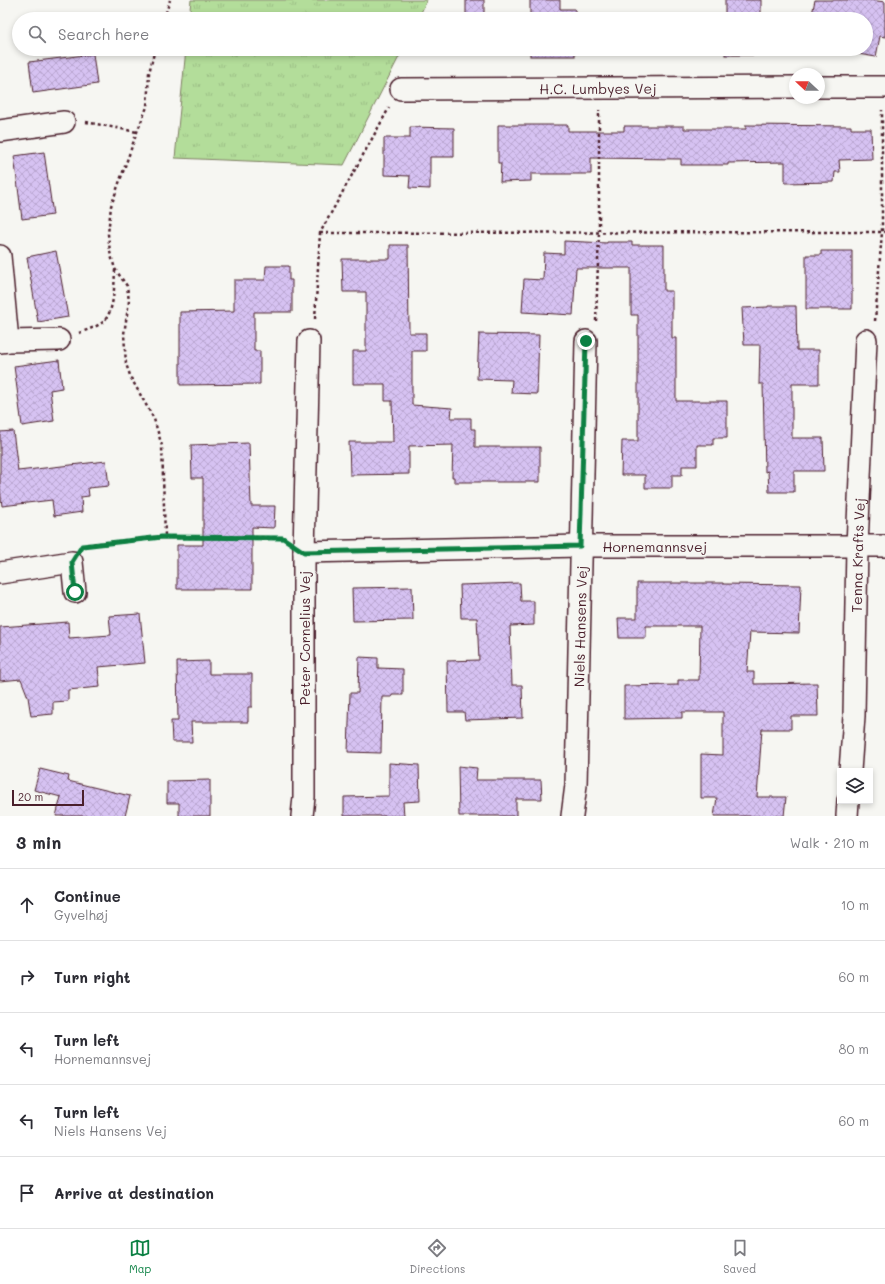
<!DOCTYPE html>
<html lang="en">
<head>
<meta charset="utf-8">
<style>
	:root { --surface:#fff; --page:#f2f2f3; --text:#2b2b33; --muted:#7c7c81; --line:#e1e1e2; --accent:#0b8043 }
	body { margin:0; font-family:Mali,sans-serif; background:var(--page); color:var(--text) }
	.controls { position:absolute; right:12px; bottom:12px; display:grid; overflow:hidden; border-radius:0px; box-shadow:0 2px 6px #0003 }
	.controls button { width:36px; height:36px; display:grid; place-items:center; padding:0; border:0; border-bottom:1px solid var(--line); background:var(--surface); color:var(--text); font:20px sans-serif }
	.compass { position:absolute; left:789px; top:68px; width:36px; height:36px; border-radius:50%; background:var(--surface); box-shadow:0 2px 6px #0003; rotate:292deg }
	.scale { position:absolute; left:12px; bottom:10px; width:72px; box-sizing:border-box; padding-left:4px; border:2px solid #4a1f2b; border-top:0; font-size:11px; line-height:14px; white-space:nowrap; color:#4a1f2b; -webkit-text-stroke:3px #f6f6f2; paint-order:stroke }
	.stop { position:absolute; width:12px; height:12px; margin:-9px; border:3px solid #0b8043; border-radius:50%; background:#fff }
	.stop.end { background:#0b8043; border-color:#fff; box-shadow:0 1px 4px #0008 }
	.list { margin:0; padding:0; list-style:none }
	h2 { display:flex; justify-content:space-between; align-items:center; height:52px; margin:0; padding:0 16px; font-size:17px }
	h2 small { font-size:13px; font-weight:400; color:var(--muted) }
	.list li { display:grid; grid-template-columns:26px 1fr auto; gap:12px; align-items:center; box-sizing:border-box; height:72px; padding:0 16px; border-top:1px solid var(--line) }
	.list b { display:block; font-size:15px; white-space:nowrap }
	.list p { margin:0; font-size:13px; white-space:nowrap; color:var(--muted) }
	.list em { font-size:13px; font-style:normal; color:var(--muted) }
	.icon { flex:none; width:22px; height:22px; fill:none; stroke:currentColor; stroke-width:2; stroke-linecap:round; stroke-linejoin:round }
	.map { position:relative; flex:none; width:885px; height:816px; overflow:hidden }
	.search { position:absolute; background:var(--surface); box-shadow:0 2px 6px #0003; left:12px; right:12px; top:12px; height:44px; display:flex; align-items:center; gap:10px; box-sizing:border-box; padding:0 14px; border-radius:22px; color:var(--muted); font-size:15px }
	.sheet { height:412px; background:var(--surface) }
	nav { display:flex; justify-content:space-around; align-items:center; box-sizing:border-box; height:56px; border-top:1px solid var(--line); background:var(--surface); font-size:11px; color:var(--muted) }
	nav a { display:grid; justify-items:center; gap:2px }
	nav .on { color:var(--accent) }
	.map>svg:first-child { display:block }
	.grass { fill:url(#grass-tufts); stroke:#7e7e62 }
	.building { fill:url(#building-cross-hatch); stroke:#4a1f2b }
	.lines { fill:none; stroke-linecap:round; stroke-linejoin:round }
	.minor-casing { stroke:#4a1f2b; stroke-width:24 }
	.path { stroke:#4a1f2b; stroke-width:2.5; stroke-dasharray:3 3; stroke-linecap:butt }
	.minor { stroke:#f6f6f2; stroke-width:21 }
	.route { stroke:#0b8043; stroke-width:5 }
	.labels { text-anchor:middle; dominant-baseline:central; stroke-width:3.5; stroke-linejoin:round; paint-order:stroke }
	.street-label { font-size:14px; fill:#4a1f2b; stroke:#f6f6f2 }
</style>
</head>
<body>
<div class="map">
<svg width="885" height="816" viewBox="0 0 885 816">
	<defs>
		<pattern id="grass-tufts" width="24" height="20" patternUnits="userSpaceOnUse"><rect width="24" height="20" fill="#b3dd9a"/><path d="M3 7l-1-3M5 7V3M7 7l1-3M15 17l-1-3M17 17v-4M19 17l1-3" fill="none" stroke="#9bbd85"/></pattern>
		<pattern id="building-cross-hatch" width="8" height="8" patternUnits="userSpaceOnUse"><rect width="8" height="8" fill="#d6c2f2"/><path d="M0 0l8 8M0 8l8-8" fill="none" stroke="#b9a6d0"/></pattern>
	</defs>
	<rect width="100%" height="100%" fill="#f6f6f2"/>
	<filter id="ink" filterUnits="userSpaceOnUse"><feTurbulence type="fractalNoise" baseFrequency=".025" numOctaves="2"/><feDisplacementMap in="SourceGraphic" scale="8" xChannelSelector="R" yChannelSelector="G"/><feConvolveMatrix kernelMatrix="1 2 1 2 8 2 1 2 1" color-interpolation-filters="sRGB"/></filter>
	<g filter="url(#ink)">
		<g class="grass">
			<polygon points="191,0 427,0 418,19 189,19"/>
			<polygon points="186,49 403,49 344,165 175,158"/>
		</g>
		<g class="building">
			<rect x="466" y="0" width="18" height="19"/>
			<polygon points="530,0 560,0 560,9 575,9 575,19 530,19"/>
			<rect x="725" y="0" width="36" height="19"/>
			<polygon points="815,0 870,0 885,2 885,37 880,36 876,57 852,53 853,49 866,49 866,19 811,19"/>
			<rect x="530" y="49" width="45" height="7"/>
			<rect x="725" y="49" width="36" height="6"/>
			<polygon points="93,54 97,84 33,93 29,62"/>
			<polygon points="498,125 568,125 568,131 624,131 624,126 684,126 684,129 746,129 746,125 851,126 851,129 871,129 872,159 839,160 840,172 835,172 834,182 785,183 785,162 728,163 728,165 681,165 681,159 591,158 591,174 531,174 531,181 500,182 501,163 498,163"/>
			<polygon points="410,127 454,128 454,157 430,157 430,189 409,188 410,176 384,175 384,138 410,138"/>
			<polygon points="44,152 53,215 22,219 14,156"/>
			<polygon points="564,241 607,243 607,242 632,242 632,245 664,245 664,291 672,291 672,338 676,338 676,401 727,401 727,438 713,438 713,445 697,445 697,466 682,466 682,475 672,475 672,488 645,488 645,475 621,475 622,441 638,441 638,315 631,315 631,268 576,268 573,315 522,312 524,279 543,280 544,253 564,254"/>
			<polygon points="390,245 408,245 409,333 426,333 426,351 412,351 412,405 452,408 451,418 471,418 471,429 475,429 475,447 540,447 540,482 454,482 454,477 452,477 453,445 409,446 409,474 350,475 349,442 393,442 392,401 385,401 385,384 353,384 353,351 366,351 366,292 343,292 342,259 390,259"/>
			<polygon points="56,251 68,317 38,322 27,257"/>
			<polygon points="821,251 852,251 852,309 806,309 806,255 821,255"/>
			<polygon points="266,266 289,266 289,280 292,280 292,312 254,312 254,351 260,351 260,384 180,385 180,312 234,311 234,280 265,280"/>
			<polygon points="768,306 796,306 797,350 819,350 819,384 792,384 792,438 823,438 824,471 794,471 794,492 769,492 768,471 765,472 763,384 759,384 760,345 744,345 742,308 768,307"/>
			<polygon points="479,334 539,335 537,394 511,393 512,380 477,379"/>
			<polygon points="59,360 62,388 50,390 54,421 22,426 14,366"/>
			<polygon points="13,431 18,471 106,461 109,486 88,488 89,496 81,497 82,512 54,516 52,500 2,506 0,488 0,432"/>
			<polygon points="249,443 251,506 275,506 274,528 252,527 252,589 177,589 177,545 203,545 203,478 192,478 191,445"/>
			<polygon points="520,583 521,601 534,601 534,625 510,626 512,685 522,685 523,718 465,720 464,712 448,712 447,661 479,660 477,618 461,618 460,585"/>
			<polygon points="637,583 723,583 723,584 801,585 799,633 750,632 747,672 754,672 754,684 817,683 818,716 791,716 791,729 762,729 757,797 786,797 784,816 714,816 717,798 701,798 701,754 723,755 723,712 682,712 682,718 624,719 624,686 678,685 678,680 699,680 700,626 646,626 646,638 619,638 618,618 637,618"/>
			<polygon points="412,587 413,620 353,621 352,588"/>
			<polygon points="140,614 145,663 98,667 100,687 68,690 68,701 53,702 53,714 31,716 28,697 21,679 0,681 0,627 68,622 69,638 111,635 109,616"/>
			<polygon points="359,657 378,658 378,668 403,669 403,695 392,695 392,697 382,697 381,753 348,752 350,693 358,693"/>
			<polygon points="209,661 209,674 252,674 252,707 248,707 248,722 191,722 192,742 172,742 171,721 178,721 177,662"/>
			<polygon points="389,763 419,765 420,801 403,802 404,816 344,816 344,797 389,796"/>
			<polygon points="458,766 477,768 476,780 541,780 542,799 516,799 516,816 459,816"/>
			<polygon points="40,769 69,776 68,781 130,796 125,816 56,816 61,797 34,790"/>
			<polygon points="210,780 210,816 179,816 179,803 167,803 167,781"/>
		</g>
		<g class="lines">
			<defs>
				<g id="minor">
					<polyline points="819,87 885,87"/>
					<path id="s1" d="M401 89 795 87"/>
					<polyline points="0,131 64,122"/>
					<polyline points="0,256 8,341 0,342"/>
					<polyline points="8,341 59,340"/>
					<path id="s2" d="M304 552 580 546H885"/>
					<polyline points="0,573 72,562 75,592"/>
					<path id="s3" d="M850 771 854 716 857 546 866 340"/>
					<polyline points="302,816 304,797 304,552 309,341"/>
					<path id="s4" d="M572 816 576 785 586 341"/>
					<polyline points="847,816 848,801"/>
				</g>
			</defs>
			<use href="#minor" class="minor-casing"/>
			<g class="path">
				<polyline points="164,19 170,0"/>
				<polyline points="155,49 149,73 147,107 137,132 111,206 108,234 110,252 115,269 127,286 129,301 124,334 126,364 131,378 154,419 162,446 165,537"/>
				<polyline points="86,122 137,132"/>
				<polyline points="320,233 885,232"/>
				<polyline points="315,319 320,233 389,108"/>
				<polyline points="596,321 599,232 599,110"/>
				<polyline points="875,321 882,232 882,110"/>
				<path d="M79 333C87 330 96 327 103 322 115 311 114 285 115 270"/>
				<polyline points="87,545 162,537 282,538"/>
			</g>
			<use href="#minor" class="minor"/>
		</g>
	</g>
	<g class="lines" filter="url(#ink)">
		<polyline class="route" points="75,592 72,562 82,546 162,537 283,538 304,552 580,546 586,341"/>
	</g>
	<g class="labels">
		<g class="street-label">
			<text stroke="none"><textPath href="#s1" startOffset="197">H.C. Lumbyes Vej</textPath></text>
			<text stroke="none"><textPath href="#s2" startOffset="351">Hornemannsvej</textPath></text>
			<text stroke="none"><textPath href="#s3" startOffset="216">Tenna Krafts Vej</textPath></text>
			<text stroke="none"><textPath href="#s4" startOffset="190">Niels Hansens Vej</textPath></text>
			<text transform="translate(304 638) rotate(-90)">Peter Cornelius Vej</text>
		</g>
	</g>
</svg>
<div class="controls">
<button><svg class="icon" aria-label="layers" viewBox="0 0 24 24"><path d="M12 4l9 5-9 5-9-5zM3 14l9 5 9-5"/></svg></button>
</div>
<svg class="compass" viewBox="-18 -18 36 36"><path d="M0-13l5 13h-10z" fill="#e53935"/><path d="M0 13l5-13h-10z" fill="#7c7c81"/></svg>
<div class="scale">20 m</div>
<div class="stop" style="left:75px;top:592px"></div>
<div class="stop end" style="left:586px;top:341px"></div>
<div class="search"><svg class="icon" aria-label="search" viewBox="0 0 24 24"><circle cx="10" cy="10" r="6"/><path d="M15 15l6 6"/></svg>Search here</div>
</div>
<section class="sheet">
<h2>3 min<small>Walk · 210 m</small></h2>
<ul class="list">
<li><svg class="icon" aria-label="ahead" viewBox="0 0 24 24"><path d="M12 20V5M6 11l6-6 6 6"/></svg><div><b>Continue</b><p>Gyvelhøj</p></div><em>10 m</em></li>
<li><svg class="icon" aria-label="right" viewBox="0 0 24 24"><path d="M7 20v-9h11M14 6l5 5-5 5"/></svg><div><b>Turn right</b></div><em>60 m</em></li>
<li><svg class="icon" aria-label="left" viewBox="0 0 24 24"><path d="M17 20v-9H6M10 6l-5 5 5 5"/></svg><div><b>Turn left</b><p>Hornemannsvej</p></div><em>80 m</em></li>
<li><svg class="icon" aria-label="left" viewBox="0 0 24 24"><path d="M17 20v-9H6M10 6l-5 5 5 5"/></svg><div><b>Turn left</b><p>Niels Hansens Vej</p></div><em>60 m</em></li>
<li><svg class="icon" aria-label="arrive" viewBox="0 0 24 24"><path d="M6 21V4h12l-3 4 3 4H6"/></svg><div><b>Arrive at destination</b></div></li>
</ul>
</section>
<nav>
<a class="on"><svg class="icon" aria-label="map" viewBox="0 0 24 24"><path d="M3 6l6-2 6 2 6-2v14l-6 2-6-2-6 2zM9 4v14M15 6v14"/></svg>Map</a>
<a><svg class="icon" aria-label="directions" viewBox="0 0 24 24"><path d="M12 3l9 9-9 9-9-9zM9 14v-3h6M13 9l2 2-2 2"/></svg>Directions</a>
<a><svg class="icon" aria-label="saved" viewBox="0 0 24 24"><path d="M7 4h10v16l-5-4-5 4z"/></svg>Saved</a>
</nav>
</body>
</html>
